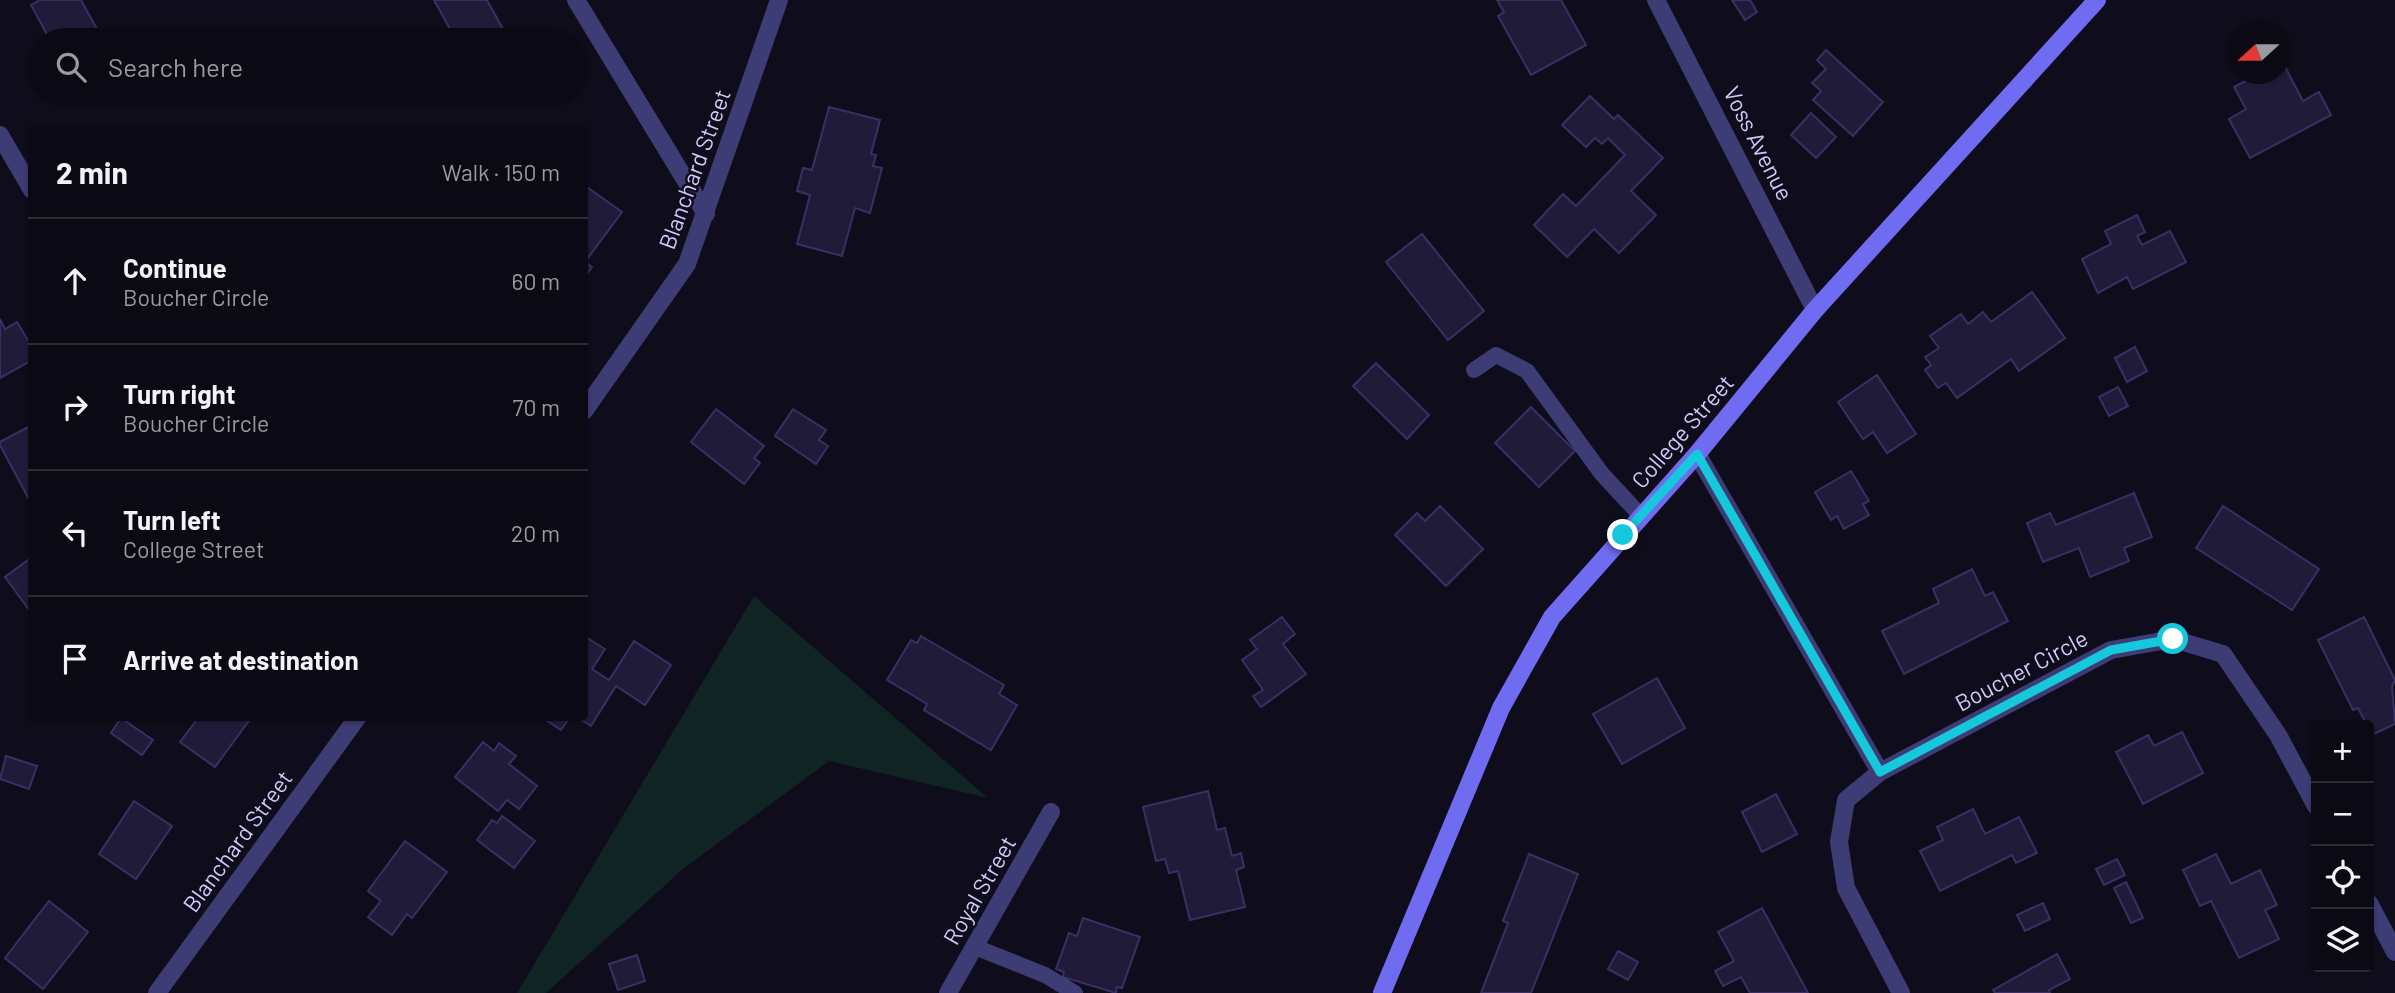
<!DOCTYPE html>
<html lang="en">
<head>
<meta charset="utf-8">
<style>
	:root { --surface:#0b0a14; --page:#14131d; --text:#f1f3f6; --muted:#9a9aa0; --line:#2b2b34 }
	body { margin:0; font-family:Barlow,sans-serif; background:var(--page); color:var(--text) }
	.controls { position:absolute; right:21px; bottom:21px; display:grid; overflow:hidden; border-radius:7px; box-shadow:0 2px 5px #0004 }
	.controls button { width:63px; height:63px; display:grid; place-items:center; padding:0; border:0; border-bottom:2px solid var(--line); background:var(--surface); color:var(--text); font:35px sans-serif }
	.compass { position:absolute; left:2227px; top:21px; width:63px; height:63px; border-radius:50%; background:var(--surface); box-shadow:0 2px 5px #0004; rotate:249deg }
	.stop { position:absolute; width:21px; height:21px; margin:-16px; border:5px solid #15c8dc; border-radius:50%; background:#fff }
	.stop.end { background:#15c8dc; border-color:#fff; box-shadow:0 2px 7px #0008 }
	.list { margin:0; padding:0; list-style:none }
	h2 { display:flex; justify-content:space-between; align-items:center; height:91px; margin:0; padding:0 28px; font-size:30px }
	h2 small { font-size:23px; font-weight:400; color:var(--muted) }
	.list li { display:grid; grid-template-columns:46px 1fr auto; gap:21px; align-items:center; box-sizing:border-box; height:126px; padding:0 28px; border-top:2px solid var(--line) }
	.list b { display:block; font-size:26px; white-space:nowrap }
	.list p { margin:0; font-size:23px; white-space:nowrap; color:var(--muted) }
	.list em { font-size:23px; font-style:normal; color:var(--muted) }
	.icon { flex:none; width:38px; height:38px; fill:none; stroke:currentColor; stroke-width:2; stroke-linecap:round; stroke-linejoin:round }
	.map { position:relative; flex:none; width:2395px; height:993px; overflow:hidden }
	.search { position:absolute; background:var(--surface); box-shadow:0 2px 5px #0004; left:28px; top:28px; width:560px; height:77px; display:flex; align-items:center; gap:18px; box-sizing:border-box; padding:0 24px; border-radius:38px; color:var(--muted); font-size:26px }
	.panel { position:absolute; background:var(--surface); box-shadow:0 2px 5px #0004; left:28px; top:126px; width:560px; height:595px; border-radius:7px }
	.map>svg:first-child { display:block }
	.green { fill:#102423 }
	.building { fill:#211b3a; stroke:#392f63; stroke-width:2 }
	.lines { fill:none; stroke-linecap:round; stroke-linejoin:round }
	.lane { stroke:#3e3c75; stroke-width:16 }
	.street { stroke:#3e3c75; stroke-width:18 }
	.secondary { stroke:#6f6cf1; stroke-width:18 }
	.route { stroke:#15c8dc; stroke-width:9 }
	.labels { text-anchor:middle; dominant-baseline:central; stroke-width:5; stroke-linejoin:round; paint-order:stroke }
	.street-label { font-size:23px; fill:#d0cbfa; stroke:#0f0d1b }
</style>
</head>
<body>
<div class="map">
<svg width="2395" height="993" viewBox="0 0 2395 993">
	<rect width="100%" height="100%" fill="#0f0d1b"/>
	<polygon class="green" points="754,596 988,798 829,761 683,869 546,993 517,993"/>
	<g class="building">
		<polygon points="40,0 81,0 103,40 50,40 31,5"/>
		<polygon points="434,0 487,0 509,40 456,40"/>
		<polygon points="1497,0 1561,0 1586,45 1531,75 1498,16 1504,12"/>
		<polygon points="1732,0 1750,0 1757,12 1745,20"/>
		<polygon points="1826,50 1883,102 1853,136 1813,100 1821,91 1812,83 1826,69 1817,60"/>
		<polygon points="2282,61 2303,101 2319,92 2331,115 2250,158 2229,119 2246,109 2234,87 2259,74 2280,74"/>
		<polygon points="79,93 106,93 85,104"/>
		<polygon points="486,93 513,93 492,104"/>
		<polygon points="1590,96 1614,119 1618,115 1663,158 1631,191 1656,215 1619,253 1594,229 1567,257 1534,225 1563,194 1576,206 1625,155 1608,138 1602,144 1595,138 1586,147 1562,125"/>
		<polygon points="829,107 880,120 871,154 876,155 873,166 882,168 870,213 855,208 842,256 797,244 810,195 797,191 803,168 812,170"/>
		<polygon points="1811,113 1836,137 1816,158 1791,135"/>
		<polygon points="584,185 622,212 585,262 592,267 584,278"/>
		<polygon points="2137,215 2145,232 2137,236 2142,245 2170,231 2186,262 2133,289 2127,277 2098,293 2082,259 2111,244 2105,231"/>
		<polygon points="1422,234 1484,311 1448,340 1386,262"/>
		<polygon points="2032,292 2065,338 2019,371 2011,359 1957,398 1946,383 1938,388 1925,370 1931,365 1925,357 1939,348 1930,336 1961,314 1968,324 1983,312 1991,322"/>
		<polygon points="0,319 5,329 17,322 32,347 32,360 0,378"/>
		<polygon points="2135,347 2147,371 2127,382 2115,358"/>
		<polygon points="1376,363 1429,415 1407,439 1353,386"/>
		<polygon points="1877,375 1916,434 1887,453 1873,432 1863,439 1838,402"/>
		<polygon points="2118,387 2128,406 2109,416 2099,397"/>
		<polygon points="1531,407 1575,451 1539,487 1495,443"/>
		<polygon points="716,409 764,446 754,458 760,463 744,484 691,442"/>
		<polygon points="793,409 826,430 819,440 828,446 816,464 775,436"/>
		<polygon points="32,425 32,505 0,445 0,442"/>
		<polygon points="1851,471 1869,501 1863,504 1869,515 1844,529 1837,516 1831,520 1815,492"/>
		<polygon points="2134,493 2152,537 2124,548 2129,561 2090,577 2079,548 2043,562 2027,523 2050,513 2056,525"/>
		<polygon points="1440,506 1483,549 1446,586 1395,535 1417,513 1425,521"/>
		<polygon points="2223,506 2319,569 2292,610 2196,548"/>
		<polygon points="32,557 32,614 5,577"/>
		<polygon points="1972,569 1985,596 1993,592 2008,621 1904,674 1882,631 1939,603 1933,589"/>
		<polygon points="1282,617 1295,634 1283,644 1306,674 1261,707 1253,696 1263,690 1242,660 1257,649 1250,640"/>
		<polygon points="2364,617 2395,680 2392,687 2395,724 2372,735 2358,708 2353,710 2318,640"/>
		<polygon points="584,636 605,649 592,669 609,680 634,641 671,665 645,705 616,686 591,726 578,718 584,718"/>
		<polygon points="921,636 1004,685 999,694 1017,705 991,750 924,710 927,704 887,680 911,640 917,643"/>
		<polygon points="1657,678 1685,728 1622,764 1593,714"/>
		<polygon points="121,718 153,740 142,755 111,733"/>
		<polygon points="198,718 251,718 215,767 180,742"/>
		<polygon points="543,718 569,718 561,730"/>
		<polygon points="2182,732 2203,773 2143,804 2116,752 2148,735 2154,746"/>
		<polygon points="483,742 494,751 499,743 516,756 509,764 537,786 519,809 507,800 498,811 455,777"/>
		<polygon points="6,756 37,766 29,789 0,779"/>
		<polygon points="1208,791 1217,830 1225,828 1232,856 1241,853 1244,867 1236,870 1245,907 1190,920 1178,871 1169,873 1165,859 1156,861 1143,807"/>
		<polygon points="1776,794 1797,834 1762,852 1742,812"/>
		<polygon points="134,801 172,826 136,879 99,854"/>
		<polygon points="1973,809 1985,834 2019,817 2037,853 2016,863 2012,855 1940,891 1920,851 1943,840 1937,827"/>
		<polygon points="502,816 535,841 514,868 477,840 492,820 497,823"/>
		<polygon points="405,841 447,872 412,918 407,914 392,935 368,917 381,901 368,891"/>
		<polygon points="1529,854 1578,874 1531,993 1481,993 1508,923 1503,921"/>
		<polygon points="2216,854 2231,884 2260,870 2277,905 2265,910 2279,939 2239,958 2211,901 2200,906 2183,870"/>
		<polygon points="2117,859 2125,875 2104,885 2096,869"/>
		<polygon points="2126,882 2143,918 2131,923 2114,888"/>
		<polygon points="49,901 88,932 43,989 5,958"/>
		<polygon points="2043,903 2050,919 2025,931 2017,915"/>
		<polygon points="1762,908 1808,993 1750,993 1741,977 1723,986 1715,971 1734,961 1718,932"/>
		<polygon points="1083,918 1140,937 1122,988 1117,987 1116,993 1063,977 1064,972 1056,969 1069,933 1077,936"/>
		<polygon points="1618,951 1638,962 1628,980 1608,969"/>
		<polygon points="2057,954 2070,979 2049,990 2050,993 1995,993 1993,990"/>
		<polygon points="637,955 645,981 618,990 609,964"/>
	</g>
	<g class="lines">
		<g class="lane">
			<polyline points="1474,370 1496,355 1527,371 1602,474 1641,516"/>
			<polyline points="975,947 1045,975 1075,993"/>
		</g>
		<g class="street">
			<polyline points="576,0 706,214"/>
			<polyline points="1656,0 1815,310"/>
			<polyline points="0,135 32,190"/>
			<polyline points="584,411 687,264 779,0"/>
			<polyline points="1697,454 1880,772"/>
			<polyline points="2369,903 2395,952"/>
			<polyline points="157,993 357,718"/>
			<polyline points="948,993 1051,812"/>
			<polyline points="1901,993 1846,888 1839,842 1846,800 1880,772 2111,650 2173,639 2223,654 2278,735 2316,806"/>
		</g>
		<polyline class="secondary" points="1382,993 1501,708 1552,617 1697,454 1815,310 2097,0"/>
	</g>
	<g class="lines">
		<polyline class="route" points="1623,535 1697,454 1880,772 2111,650 2173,639"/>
	</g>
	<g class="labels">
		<g class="street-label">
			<text transform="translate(1759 143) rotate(63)">Voss Avenue</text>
			<text transform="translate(694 169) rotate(-70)">Blanchard Street</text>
			<text transform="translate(1682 431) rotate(-49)">College Street</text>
			<text transform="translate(2021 670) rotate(-28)">Boucher Circle</text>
			<text transform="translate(237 841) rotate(-54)">Blanchard Street</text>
			<text transform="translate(979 890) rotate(-60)">Royal Street</text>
		</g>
	</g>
</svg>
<div class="controls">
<button>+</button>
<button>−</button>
<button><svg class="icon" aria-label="locate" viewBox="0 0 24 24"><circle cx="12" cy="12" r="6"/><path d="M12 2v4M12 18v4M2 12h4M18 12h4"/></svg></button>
<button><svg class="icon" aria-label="layers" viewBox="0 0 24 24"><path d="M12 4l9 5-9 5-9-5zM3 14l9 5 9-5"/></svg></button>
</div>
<svg class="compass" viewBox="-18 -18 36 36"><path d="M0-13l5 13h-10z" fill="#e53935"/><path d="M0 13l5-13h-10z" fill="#9a9aa0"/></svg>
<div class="stop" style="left:2173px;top:639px"></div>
<div class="stop end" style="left:1623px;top:535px"></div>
<div class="search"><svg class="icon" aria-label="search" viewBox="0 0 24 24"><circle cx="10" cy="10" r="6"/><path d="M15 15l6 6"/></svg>Search here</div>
<section class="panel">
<h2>2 min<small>Walk · 150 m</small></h2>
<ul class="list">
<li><svg class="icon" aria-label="ahead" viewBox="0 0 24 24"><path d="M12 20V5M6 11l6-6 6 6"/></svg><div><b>Continue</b><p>Boucher Circle</p></div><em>60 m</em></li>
<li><svg class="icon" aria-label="right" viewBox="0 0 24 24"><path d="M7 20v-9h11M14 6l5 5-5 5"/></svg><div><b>Turn right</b><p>Boucher Circle</p></div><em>70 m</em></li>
<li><svg class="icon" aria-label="left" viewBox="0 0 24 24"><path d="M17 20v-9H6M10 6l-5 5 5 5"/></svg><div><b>Turn left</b><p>College Street</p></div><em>20 m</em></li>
<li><svg class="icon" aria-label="arrive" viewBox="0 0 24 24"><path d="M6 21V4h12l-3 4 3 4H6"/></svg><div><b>Arrive at destination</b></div></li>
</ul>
</section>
</div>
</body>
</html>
